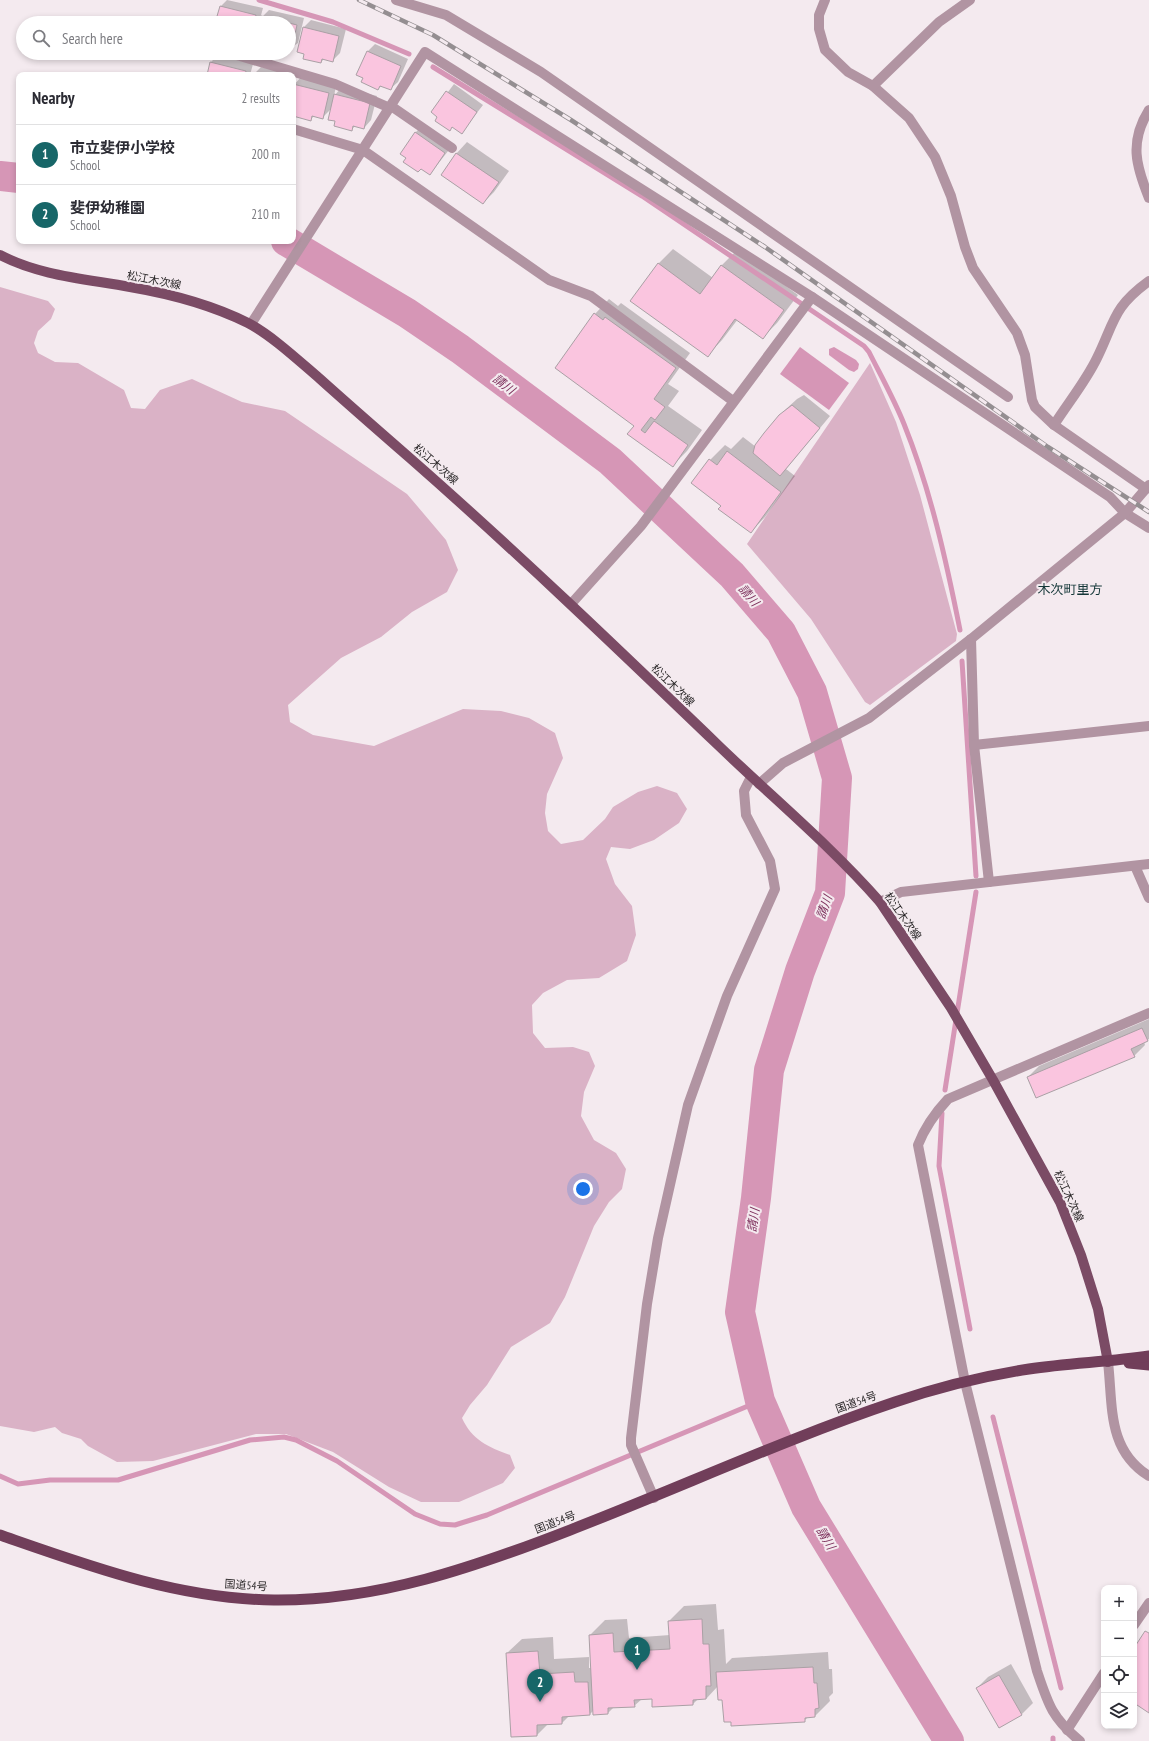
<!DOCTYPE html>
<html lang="en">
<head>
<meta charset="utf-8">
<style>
	:root { --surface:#fff; --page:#f7f7f7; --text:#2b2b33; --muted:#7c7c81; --line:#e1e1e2; --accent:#176668 }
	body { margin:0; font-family:"PT Sans Narrow","Noto Sans JP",sans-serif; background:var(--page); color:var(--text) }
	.controls { position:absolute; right:12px; bottom:12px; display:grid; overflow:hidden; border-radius:8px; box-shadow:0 2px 6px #0003 }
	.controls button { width:36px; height:36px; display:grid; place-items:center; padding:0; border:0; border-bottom:1px solid var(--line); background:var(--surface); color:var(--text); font:20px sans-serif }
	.you { position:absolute; left:583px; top:1189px; width:14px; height:14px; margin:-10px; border:3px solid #fff; border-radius:50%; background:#1a73e8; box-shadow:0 0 0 6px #1a73e833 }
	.badge { display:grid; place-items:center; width:26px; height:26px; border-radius:50%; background:var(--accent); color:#fff; font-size:13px; font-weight:700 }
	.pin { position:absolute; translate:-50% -33px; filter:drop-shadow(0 1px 2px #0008) }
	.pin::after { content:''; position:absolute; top:21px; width:14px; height:12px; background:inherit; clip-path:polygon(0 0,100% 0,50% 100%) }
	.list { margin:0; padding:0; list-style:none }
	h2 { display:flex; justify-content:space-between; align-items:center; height:52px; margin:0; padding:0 16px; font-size:17px }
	h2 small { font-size:13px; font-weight:400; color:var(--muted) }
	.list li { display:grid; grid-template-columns:26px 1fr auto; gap:12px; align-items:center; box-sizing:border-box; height:60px; padding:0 16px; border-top:1px solid var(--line) }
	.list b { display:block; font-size:15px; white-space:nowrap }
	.list p { margin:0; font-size:13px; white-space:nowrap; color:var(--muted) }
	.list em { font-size:13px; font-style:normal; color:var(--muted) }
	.icon { flex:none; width:22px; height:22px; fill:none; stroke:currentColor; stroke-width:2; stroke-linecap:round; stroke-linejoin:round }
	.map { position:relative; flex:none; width:1149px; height:1741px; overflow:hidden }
	.search { position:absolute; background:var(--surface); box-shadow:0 2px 6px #0003; left:16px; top:16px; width:280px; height:44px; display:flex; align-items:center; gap:10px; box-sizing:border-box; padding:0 14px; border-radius:22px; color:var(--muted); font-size:15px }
	.panel { position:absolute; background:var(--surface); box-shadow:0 2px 6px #0003; left:16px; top:72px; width:280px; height:172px; border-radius:8px }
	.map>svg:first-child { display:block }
	.green { fill:#dab2c6 }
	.water { fill:#d696b6 }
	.shadow { fill:#0003 }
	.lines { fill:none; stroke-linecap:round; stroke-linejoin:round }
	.stream { stroke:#d696b6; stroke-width:5 }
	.river { stroke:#d696b6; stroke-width:30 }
	.building { fill:#fac5df; stroke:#aaa0a5 }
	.minor { stroke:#b194a2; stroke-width:10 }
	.tertiary { stroke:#b194a2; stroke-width:10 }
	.primary { stroke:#7b4b65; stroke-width:10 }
	.trunk { stroke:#713e5a; stroke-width:11 }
	.rail-casing { stroke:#948e91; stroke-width:4.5 }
	.rail { stroke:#f4eaef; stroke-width:3; stroke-dasharray:9; stroke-linecap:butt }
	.labels { text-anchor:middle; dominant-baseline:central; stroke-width:4; stroke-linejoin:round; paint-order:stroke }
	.street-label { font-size:11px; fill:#2a2728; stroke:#f4eaef }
	.water-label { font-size:12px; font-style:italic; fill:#7e325d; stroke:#f4eaef }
	.quarter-label { font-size:13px; fill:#133637; stroke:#f4eaef }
</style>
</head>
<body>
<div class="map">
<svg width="1149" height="1741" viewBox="0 0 1149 1741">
	<rect width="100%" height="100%" fill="#f4eaef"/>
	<g class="green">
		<path d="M0 287 48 301 55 309 51 319 38 331 34 343 38 353 55 362 78 363 124 390 131 408 145 409 160 390 192 379 242 402 285 411 407 494 446 540 458 570 447 592 412 612 381 637 341 658 288 705 290 722 313 735 374 746 463 709 501 711 529 718 555 733 563 758 547 794 545 813 548 831 561 844 583 840 605 819 613 807 638 792 657 786 677 793 687 809 679 823 654 840 630 849 611 847 606 859 615 884 632 906 636 935 627 961 599 978 567 980 543 993 532 1005 533 1033 545 1048 573 1047 589 1052 595 1066 584 1092 581 1116 594 1140 616 1153 626 1169 622 1189 609 1202 594 1226 565 1297 550 1323 511 1347 487 1385 470 1405 462 1418C472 1440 488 1447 510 1455L515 1468 503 1483 459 1502H421L389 1487 333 1452 286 1434H256L153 1461 117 1462 88 1446 81 1439 62 1433 55 1427 34 1432 0 1426Z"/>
		<polygon points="870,363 896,422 920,495 957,634 956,641 870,705 865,702 811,619 747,544"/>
	</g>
	<g class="water">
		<polygon points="800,347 849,383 829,410 780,374"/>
		<polygon points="834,347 856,360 859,364 858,369 854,372 849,370 829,355 829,349"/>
	</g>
	<g class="shadow">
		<polygon points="227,0 263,8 260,19 269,10 304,18 298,43 289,49 289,23 216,23 221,6"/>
		<polygon points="311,20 346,29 340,53 333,60 325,58 321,62 304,27"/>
		<polygon points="375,44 408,59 398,82 390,89 382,85 378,89 365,78 358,75 368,51"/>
		<polygon points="218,55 253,64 250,75 208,75 211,62"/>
		<polygon points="261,67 295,75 294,83 293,75 253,75"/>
		<polygon points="301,77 336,86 334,96 342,87 377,96 371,120 364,128 356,125 351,130 336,121 331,109 323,117 315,115 311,119 293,110 293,86"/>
		<polygon points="454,84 483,105 462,132 453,126 449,130 433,112"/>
		<polygon points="423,125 452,146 430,174 415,133"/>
		<polygon points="467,142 509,171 494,192 483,203 456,154"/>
		<polygon points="673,249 713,278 722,265 737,250 798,295 777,323 763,337 738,319 722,340 708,355 658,264"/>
		<polygon points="609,299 618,306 621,303 690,353 668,384 679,391 668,406 702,430 687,451 672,466 635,425 595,314"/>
		<polygon points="804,395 830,416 786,469 795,476 765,517 751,532 722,506 692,483 710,460 725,445 731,449 743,437 756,447 785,410 797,399"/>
		<polygon points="1149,1019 1149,1039 1144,1042 1145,1045 1134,1056 1028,1077 1039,1066"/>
		<polygon points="716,1604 718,1630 724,1629 726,1664 732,1658 828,1652 829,1669 832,1669 833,1693 829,1697 830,1701 815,1716 809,1716 804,1721 732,1721 718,1686 706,1699 698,1699 693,1704 652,1698 642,1699 634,1706 614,1707 608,1713 594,1710 589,1715 569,1716 562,1723 549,1723 537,1735 507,1653 522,1639 553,1637 554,1659 589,1657 589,1668 592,1668 590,1635 605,1620 627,1619 629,1638 670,1635 669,1621 684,1606"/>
		<polygon points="1011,1664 1033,1703 1022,1714 999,1727 977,1688 988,1677"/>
	</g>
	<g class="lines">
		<g class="stream">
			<polyline points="259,0 333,22 409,54"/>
			<path d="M433 67 642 196 864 346 869 352C881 376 894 399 904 424 931 491 946 560 960 630"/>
			<polyline points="962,661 976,876"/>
			<polyline points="945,1090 976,892"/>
			<polyline points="942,1113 939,1166 970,1329"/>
			<polyline points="993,1417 1061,1688"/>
			<polyline points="0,1476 18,1484 50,1480 118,1480 250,1440 284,1437 296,1440 337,1461 415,1514 440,1524 455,1525 487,1515 760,1401"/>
			<polyline points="1053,1741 1053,1738"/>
		</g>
		<g class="river">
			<polyline points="0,176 19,178"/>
			<polyline points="286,241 407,313 460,349 610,461 732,575 781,632 812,692 837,778 830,893 800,971 769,1070 756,1198 740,1312 760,1401 806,1507 949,1741"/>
		</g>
	</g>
	<g class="building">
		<polygon points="220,6 256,15 254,23 215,23"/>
		<polygon points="261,16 288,23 259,23"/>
		<polygon points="289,23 297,25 291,51 289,50"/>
		<polygon points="303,27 339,36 333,62 322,59 321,63 303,59 304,54 297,52"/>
		<polygon points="367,51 401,66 391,90 380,86 378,90 361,82 363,78 356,75"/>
		<polygon points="210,62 246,71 245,75 207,75"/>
		<polygon points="293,84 329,93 323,119 312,116 311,121 293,116"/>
		<polygon points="446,91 477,112 462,134 452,127 450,131 435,121 437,117 431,112"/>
		<polygon points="334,94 370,103 364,129 353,126 352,131 334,126 335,121 328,120"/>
		<polygon points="415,132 445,153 430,175 421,169 418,172 403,162 406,158 400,154"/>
		<polygon points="456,153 499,182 483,204 441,175"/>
		<polygon points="658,263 700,294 721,265 784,310 763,339 735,319 708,357 630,301"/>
		<polygon points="594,313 603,320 605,317 676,368 654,399 665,407 655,420 651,417 641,430 645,433 654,421 688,445 673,467 627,434 634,426 555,368"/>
		<polygon points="792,405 820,428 780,476 753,453 755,445 764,433 779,415"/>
		<polygon points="727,451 781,492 751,533 718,509 721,506 691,483 709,459 717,465"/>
		<polygon points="1142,1028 1148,1041 1131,1049 1135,1057 1036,1098 1027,1077"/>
		<polygon points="702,1619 703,1644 709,1644 711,1686 706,1686 706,1699 693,1700 693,1705 652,1707 652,1699 634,1700 635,1707 608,1708 608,1714 593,1715 589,1635 613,1633 614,1652 670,1649 668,1621"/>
		<polygon points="1145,1631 1149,1633 1149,1713 1134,1703 1134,1648"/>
		<polygon points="538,1651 540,1674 574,1672 575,1682 588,1682 590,1715 562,1717 562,1724 537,1725 537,1736 511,1737 506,1653"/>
		<polygon points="813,1667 814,1683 817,1683 819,1708 815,1709 815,1717 805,1718 805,1722 731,1726 731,1722 724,1722 722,1700 718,1700 716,1672"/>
		<polygon points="999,1675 1022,1715 999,1728 976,1688"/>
	</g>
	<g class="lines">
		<g class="minor">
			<polyline points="396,0 446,15 541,72 1008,397"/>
			<polyline points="825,0 819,15 819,29 825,50 848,72 873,86 909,118 935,157 951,196 965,247 973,268 1017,333 1025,355 1032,400 1035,407 1054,425 1146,489"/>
			<polyline points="230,53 335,84 390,108"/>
			<polyline points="873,86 939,22 970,0"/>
			<polyline points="391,106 452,148"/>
			<path d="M1149 110C1129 142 1136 166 1149 198"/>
			<polyline points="293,129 363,150 549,280 591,296 733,401"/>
			<polyline points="251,324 425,52 812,297 1110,497 1125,513 1149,528"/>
			<path d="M1054 425C1068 403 1086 381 1097 358 1115 321 1113 307 1149 281"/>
			<polyline points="571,604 641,526 812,297"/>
			<polyline points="971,639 974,745 989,882"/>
			<polyline points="974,745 1149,726"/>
			<polyline points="759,784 783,763 869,718 971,639 1125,513 1149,485"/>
			<polyline points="1135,866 1149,898"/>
			<polyline points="880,902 901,892 1149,864"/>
			<path d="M965 1382 918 1145C925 1127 934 1114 948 1099L1149 1013"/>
			<polyline points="654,1498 631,1445 631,1438 647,1304 658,1238 688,1105 727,996 775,889 770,861 746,815 744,791 751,777"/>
		</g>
		<g class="tertiary">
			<path d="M1108 1362C1113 1406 1107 1450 1149 1476"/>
			<path d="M965 1382 1037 1671C1048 1704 1052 1718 1080 1741"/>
			<polyline points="1134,1625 1149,1603"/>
			<polyline points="1067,1730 1104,1673"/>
		</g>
		<path class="primary" d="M0 255C40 276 87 279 130 287 171 294 210 304 248 323 271 335 298 360 319 378 349 405 380 432 411 459 517 552 618 649 719 746 773 798 831 846 880 902L951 1008 993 1080 1060 1202 1081 1255 1098 1309 1108 1362"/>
		<g class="trunk">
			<polyline points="1129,1363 1149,1365"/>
			<path d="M0 1535C89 1566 178 1599 274 1600 378 1601 475 1567 570 1530 679 1488 785 1439 895 1402 939 1387 984 1376 1029 1369 1069 1363 1109 1362 1149 1356"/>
		</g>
		<defs>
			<polyline id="rail" points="359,0 433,35 571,120 765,247 1048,447 1149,512"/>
		</defs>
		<use href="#rail" class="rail-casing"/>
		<use href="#rail" class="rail"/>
	</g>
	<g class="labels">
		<g class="street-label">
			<text transform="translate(154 280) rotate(11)">松江木次線</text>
			<text transform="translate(436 464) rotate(41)">松江木次線</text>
			<text transform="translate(673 685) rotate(44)">松江木次線</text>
			<text transform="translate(903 916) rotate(55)">松江木次線</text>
			<text transform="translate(1069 1196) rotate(65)">松江木次線</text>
			<text transform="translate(856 1402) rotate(-20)">国道54号</text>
			<text transform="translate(555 1522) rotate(-21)">国道54号</text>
			<text transform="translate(246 1585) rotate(4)">国道54号</text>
		</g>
		<g class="water-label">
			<text transform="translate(504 384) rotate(36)">請川</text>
			<text transform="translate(749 595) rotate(49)">請川</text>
			<text transform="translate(824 907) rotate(-71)">請川</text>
			<text transform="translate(753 1220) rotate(-82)">請川</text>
			<text transform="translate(826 1538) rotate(59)">請川</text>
		</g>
		<g class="quarter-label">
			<text x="1070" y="589">木次町里方</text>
		</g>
	</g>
</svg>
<div class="controls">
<button>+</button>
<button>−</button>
<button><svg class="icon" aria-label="locate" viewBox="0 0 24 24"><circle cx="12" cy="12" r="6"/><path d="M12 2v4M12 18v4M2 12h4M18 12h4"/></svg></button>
<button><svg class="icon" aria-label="layers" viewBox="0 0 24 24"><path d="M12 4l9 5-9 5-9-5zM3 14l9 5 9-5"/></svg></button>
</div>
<div class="you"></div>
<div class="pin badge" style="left:637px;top:1670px">1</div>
<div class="pin badge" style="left:540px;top:1702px">2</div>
<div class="search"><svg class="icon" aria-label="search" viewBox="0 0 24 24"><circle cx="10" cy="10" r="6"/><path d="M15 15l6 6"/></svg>Search here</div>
<section class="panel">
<h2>Nearby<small>2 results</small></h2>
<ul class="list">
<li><span class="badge">1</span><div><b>市立斐伊小学校</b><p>School</p></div><em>200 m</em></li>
<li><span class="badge">2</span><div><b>斐伊幼稚園</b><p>School</p></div><em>210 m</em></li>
</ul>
</section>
</div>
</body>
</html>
